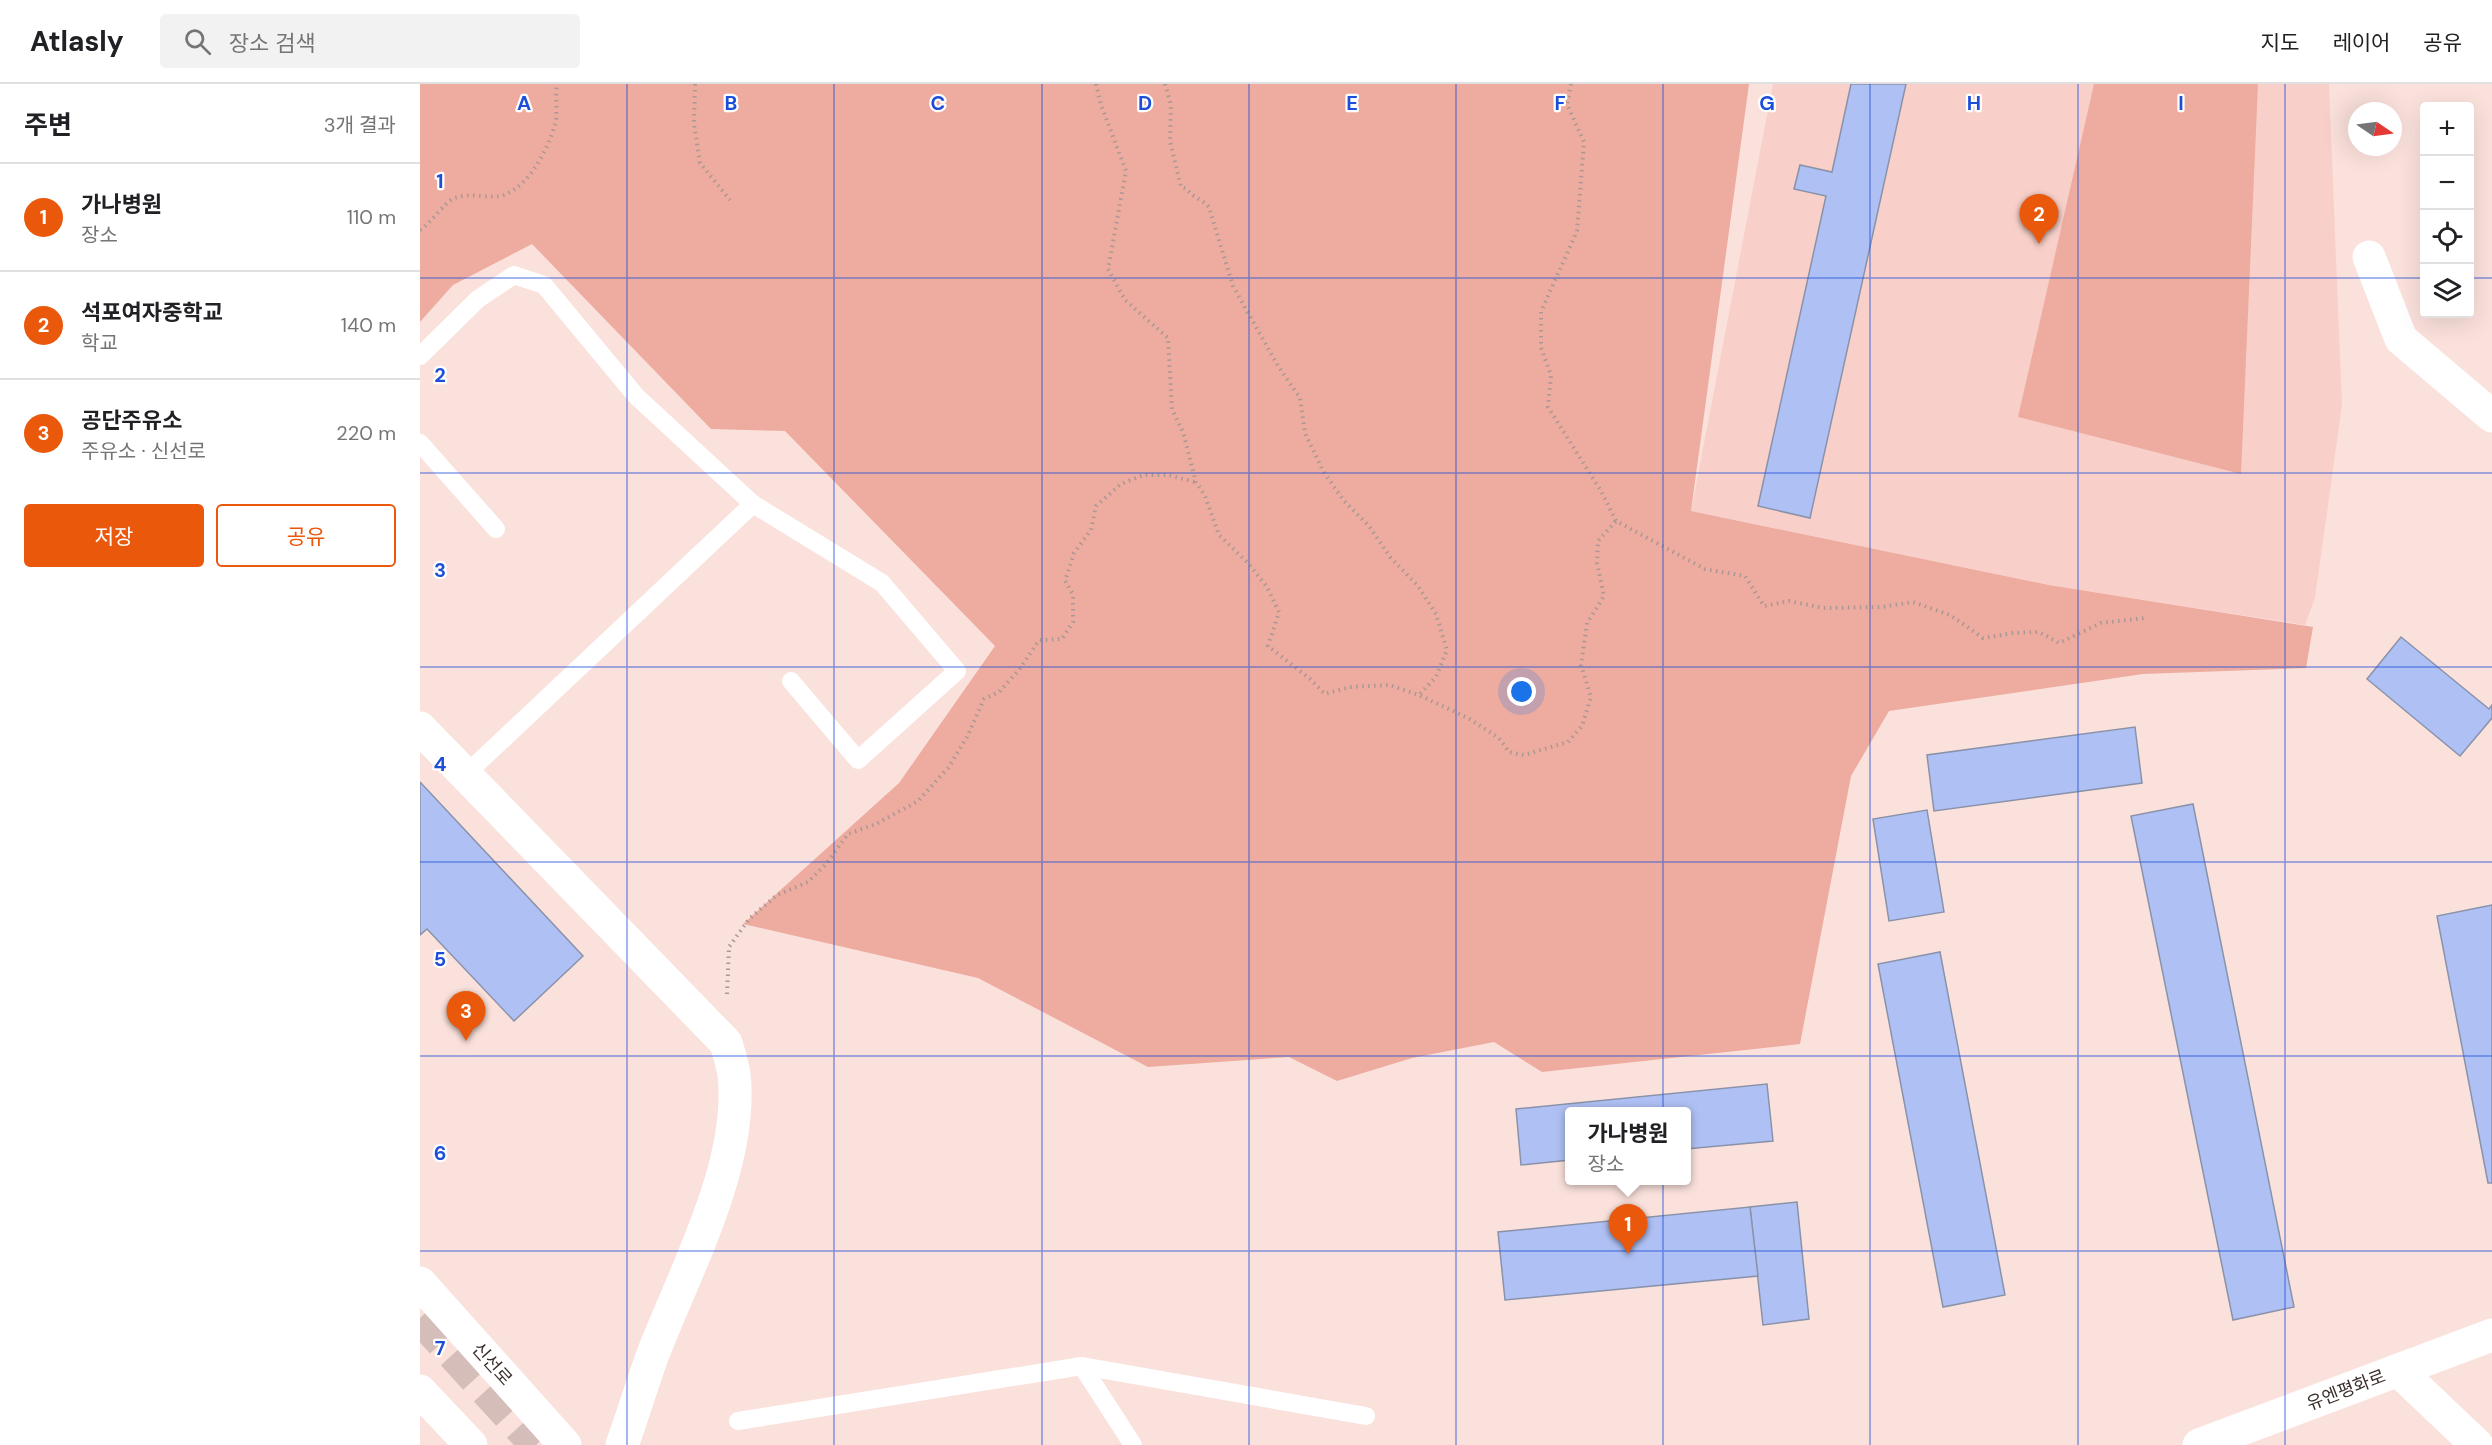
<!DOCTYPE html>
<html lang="ko">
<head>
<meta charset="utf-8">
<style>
	:root { --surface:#fff; --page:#f2f2f2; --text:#202124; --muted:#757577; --line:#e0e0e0; --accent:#ea580c }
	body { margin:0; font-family:"DM Sans","Noto Sans KR",sans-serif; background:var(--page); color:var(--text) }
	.controls { position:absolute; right:18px; top:18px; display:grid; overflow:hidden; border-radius:6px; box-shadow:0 6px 24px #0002 }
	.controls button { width:54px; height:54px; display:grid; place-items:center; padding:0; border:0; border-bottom:2px solid var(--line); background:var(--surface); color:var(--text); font:30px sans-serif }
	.compass { position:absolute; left:1928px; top:18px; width:54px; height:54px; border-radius:50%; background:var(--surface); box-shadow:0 6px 24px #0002; rotate:103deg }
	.you { position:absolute; left:1102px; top:608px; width:21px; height:21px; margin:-15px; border:4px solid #fff; border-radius:50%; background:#1a73e8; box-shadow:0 0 0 9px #1a73e833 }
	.badge { display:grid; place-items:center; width:39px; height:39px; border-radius:50%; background:var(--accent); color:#fff; font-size:20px; font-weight:700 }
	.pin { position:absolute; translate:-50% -50px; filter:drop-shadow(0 2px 3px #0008) }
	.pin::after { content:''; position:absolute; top:32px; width:21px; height:18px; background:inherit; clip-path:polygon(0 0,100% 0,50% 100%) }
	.popup { position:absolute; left:1145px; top:1023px; width:126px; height:78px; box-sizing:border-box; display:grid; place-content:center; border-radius:6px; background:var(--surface); filter:drop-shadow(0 2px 4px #0005); font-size:20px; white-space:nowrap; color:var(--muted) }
	.popup b { font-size:22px; color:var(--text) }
	.popup::after { content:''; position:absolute; left:50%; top:100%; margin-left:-12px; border:12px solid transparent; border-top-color:var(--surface) }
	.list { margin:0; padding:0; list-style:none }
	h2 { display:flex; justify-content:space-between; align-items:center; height:78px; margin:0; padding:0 24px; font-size:26px }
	h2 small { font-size:20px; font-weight:400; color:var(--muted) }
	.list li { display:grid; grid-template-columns:39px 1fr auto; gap:18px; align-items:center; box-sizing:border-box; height:108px; padding:0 24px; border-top:2px solid var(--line) }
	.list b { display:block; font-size:22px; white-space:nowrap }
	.list p { margin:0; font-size:20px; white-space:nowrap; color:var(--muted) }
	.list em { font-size:20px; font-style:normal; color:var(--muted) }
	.actions { display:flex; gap:12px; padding:18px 24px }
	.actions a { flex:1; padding:14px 0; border:2px solid var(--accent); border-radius:6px; text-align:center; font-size:21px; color:var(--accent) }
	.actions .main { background:var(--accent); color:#fff }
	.icon { flex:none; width:33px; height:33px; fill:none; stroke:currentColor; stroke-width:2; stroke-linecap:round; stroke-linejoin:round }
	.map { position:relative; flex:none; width:2072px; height:1361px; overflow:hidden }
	header { display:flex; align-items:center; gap:36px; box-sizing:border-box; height:84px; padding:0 30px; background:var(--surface); border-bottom:2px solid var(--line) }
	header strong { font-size:28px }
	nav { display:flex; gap:33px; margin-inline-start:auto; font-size:21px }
	.search { width:420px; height:54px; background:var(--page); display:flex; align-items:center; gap:15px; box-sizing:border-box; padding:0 21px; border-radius:6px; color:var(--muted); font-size:22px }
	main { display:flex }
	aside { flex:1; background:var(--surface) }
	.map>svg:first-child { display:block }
	.built { fill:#f8d0c9 }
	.green { fill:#edac9f }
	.building { fill:#afc1f4; stroke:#8a92aa; stroke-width:1.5 }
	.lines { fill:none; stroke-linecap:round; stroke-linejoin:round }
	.trunk-tunnel { stroke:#d5beb9; stroke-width:33; stroke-dasharray:33 16; stroke-linecap:butt }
	.path { stroke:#ab9793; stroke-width:4; stroke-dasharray:1.5 4.5; stroke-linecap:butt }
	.service { stroke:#fff; stroke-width:18 }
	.minor { stroke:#fff; stroke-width:33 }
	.secondary { stroke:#fff; stroke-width:33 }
	.grid { fill:none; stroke:#1d4ed8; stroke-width:1.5; stroke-opacity:0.55 }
	.labels { text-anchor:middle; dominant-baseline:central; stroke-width:4.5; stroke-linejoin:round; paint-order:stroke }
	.street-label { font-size:18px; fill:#3c302d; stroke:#fff }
	.grid-label { font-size:20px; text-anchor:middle; font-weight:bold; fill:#1d4ed8; stroke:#fff; stroke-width:4.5; stroke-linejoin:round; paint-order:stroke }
</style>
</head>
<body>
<header>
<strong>Atlasly</strong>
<div class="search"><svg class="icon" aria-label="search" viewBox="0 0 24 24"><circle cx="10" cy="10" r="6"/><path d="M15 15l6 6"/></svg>장소 검색</div>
<nav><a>지도</a><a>레이어</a><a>공유</a></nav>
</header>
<main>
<aside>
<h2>주변<small>3개 결과</small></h2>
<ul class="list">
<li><span class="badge">1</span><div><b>가나병원</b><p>장소</p></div><em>110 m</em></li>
<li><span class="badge">2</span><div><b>석포여자중학교</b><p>학교</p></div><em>140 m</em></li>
<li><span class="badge">3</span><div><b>공단주유소</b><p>주유소 · 신선로</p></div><em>220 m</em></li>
</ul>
<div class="actions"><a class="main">저장</a><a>공유</a></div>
</aside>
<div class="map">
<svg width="2072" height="1361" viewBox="0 0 2072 1361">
	<rect width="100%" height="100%" fill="#fbe1dc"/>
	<polygon class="built" points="1353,0 1909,0 1922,321 1895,514 1885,541 1629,501 1271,427"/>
	<g class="green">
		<polygon points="0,0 1329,0 1271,427 1629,501 1893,543 1886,584 1723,590 1469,627 1431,692 1380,960 1122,988 1074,958 992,974 917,997 869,973 728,983 558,894 323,840 479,699 575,562 365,347 291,345 112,160 33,201 0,238"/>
		<polygon points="1674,0 1838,0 1821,390 1598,333"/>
	</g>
	<g class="building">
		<polygon points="1431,0 1486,0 1390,434 1338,422 1406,112 1374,105 1380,81 1412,88"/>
		<polygon points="1981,553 2069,625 2072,621 2072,634 2040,672 1947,595"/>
		<polygon points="1715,643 1722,699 1514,727 1507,671"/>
		<polygon points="0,698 163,872 94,937 7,845 0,851"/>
		<polygon points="1773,720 1874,1223 1813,1236 1711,732"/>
		<polygon points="1507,726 1524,828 1469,837 1453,735"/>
		<polygon points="2072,821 2072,1099 2068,1099 2017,832"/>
		<polygon points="1520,868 1585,1211 1523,1223 1458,880"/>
		<polygon points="1347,1000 1353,1057 1266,1065 1266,1028 1150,1028 1150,1076 1101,1081 1096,1025"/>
		<polygon points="1377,1118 1389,1235 1343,1241 1330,1123"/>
		<polygon points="1330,1123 1338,1192 1085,1216 1078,1148"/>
	</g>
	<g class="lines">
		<polyline class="trunk-tunnel" points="0,1234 116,1361"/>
		<g class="path">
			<polyline points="275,0 274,40 280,79 310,116"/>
			<polyline points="676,0 681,21 706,87 688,185 705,216 748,254 752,325 763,348 776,398 785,412 799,451 828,479 847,503 859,528 848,562 890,595 905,610 930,603 969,601 999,611 1048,634 1079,654 1089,668 1104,671 1148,658 1162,642 1171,613 1161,581 1167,539 1184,512 1177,479 1178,457 1196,437"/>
			<path d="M745 0 751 21 750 57 761 103 767 105C773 114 782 115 789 123L813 202 858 282 880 314 885 349 903 387 924 417 949 442 970 473 998 502 1016 530 1027 566 1016 593 999 611"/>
			<polyline points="1151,0 1147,20 1164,58 1157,147 1121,228 1121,264 1131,291 1128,323 1181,407 1196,437 1285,485 1325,492 1344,522 1369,517 1403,524 1462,523 1493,518 1530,531 1563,554 1593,549 1619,548 1639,559 1681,539 1725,534"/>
			<path d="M0 146C11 139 25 118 33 115 48 107 71 116 84 111 110 101 127 66 135 41 138 32 135 13 137 0"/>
			<polyline points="307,910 309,863 329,835 357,811 388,798 406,780 428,750 456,740 498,717 528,684 547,653 564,615 579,608 599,586 619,556 642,555 653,538 653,510 645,497 654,469 671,446 676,422 701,400 723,391 748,391 775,398"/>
		</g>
		<g class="service">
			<polyline points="0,272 58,215 94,191 124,201 216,312 333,420"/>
			<polyline points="0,359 76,445"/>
			<polyline points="45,691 333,420 462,499 537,587 438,676 371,597"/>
			<polyline points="318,1337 662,1282"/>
			<polyline points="713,1361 662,1282 946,1332"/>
		</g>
		<g class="minor">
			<polyline points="1949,173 1981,255 2072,332"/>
			<path d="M0 644 306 959C309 969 312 980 314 990 324 1080 265 1187 233 1270 222 1300 213 1331 202 1361"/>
			<polyline points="1978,1286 2057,1361"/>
		</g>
		<g class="secondary">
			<polyline points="0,1199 145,1361"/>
			<polyline points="0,1307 51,1361"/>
			<polyline points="1779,1361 2072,1251"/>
		</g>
	</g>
	<path class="grid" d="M207 0V1361M414 0V1361M622 0V1361M829 0V1361M1036 0V1361M1243 0V1361M1450 0V1361M1658 0V1361M1865 0V1361M0 194H2004M2050 194H2072M0 389H2072M0 583H2072M0 778H2072M0 972H2072M0 1167H2072"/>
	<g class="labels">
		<g class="street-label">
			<text transform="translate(72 1280) rotate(48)">신선로</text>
			<text transform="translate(1926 1306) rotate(-21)">유엔평화로</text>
		</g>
	</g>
	<g class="grid-label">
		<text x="104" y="26">A</text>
		<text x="311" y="26">B</text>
		<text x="518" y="26">C</text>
		<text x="725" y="26">D</text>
		<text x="932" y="26">E</text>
		<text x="1140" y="26">F</text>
		<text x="1347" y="26">G</text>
		<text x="1554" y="26">H</text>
		<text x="1761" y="26">I</text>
		<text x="20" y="104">1</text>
		<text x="20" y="298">2</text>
		<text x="20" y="493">3</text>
		<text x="20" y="687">4</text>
		<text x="20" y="882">5</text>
		<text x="20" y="1076">6</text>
		<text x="20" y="1271">7</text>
	</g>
</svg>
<div class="controls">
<button>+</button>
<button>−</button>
<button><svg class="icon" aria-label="locate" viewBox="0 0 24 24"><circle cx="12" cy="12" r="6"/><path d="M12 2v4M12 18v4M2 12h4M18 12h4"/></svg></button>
<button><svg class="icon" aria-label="layers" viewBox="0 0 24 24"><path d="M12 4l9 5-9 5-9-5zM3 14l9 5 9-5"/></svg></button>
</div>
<svg class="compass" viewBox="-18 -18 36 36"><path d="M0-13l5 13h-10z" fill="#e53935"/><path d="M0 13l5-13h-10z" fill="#757577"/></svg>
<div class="you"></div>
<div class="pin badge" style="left:1208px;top:1170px">1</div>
<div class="popup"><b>가나병원</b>장소</div>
<div class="pin badge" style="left:1619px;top:160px">2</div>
<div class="pin badge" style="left:46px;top:957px">3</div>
</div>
</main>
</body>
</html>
